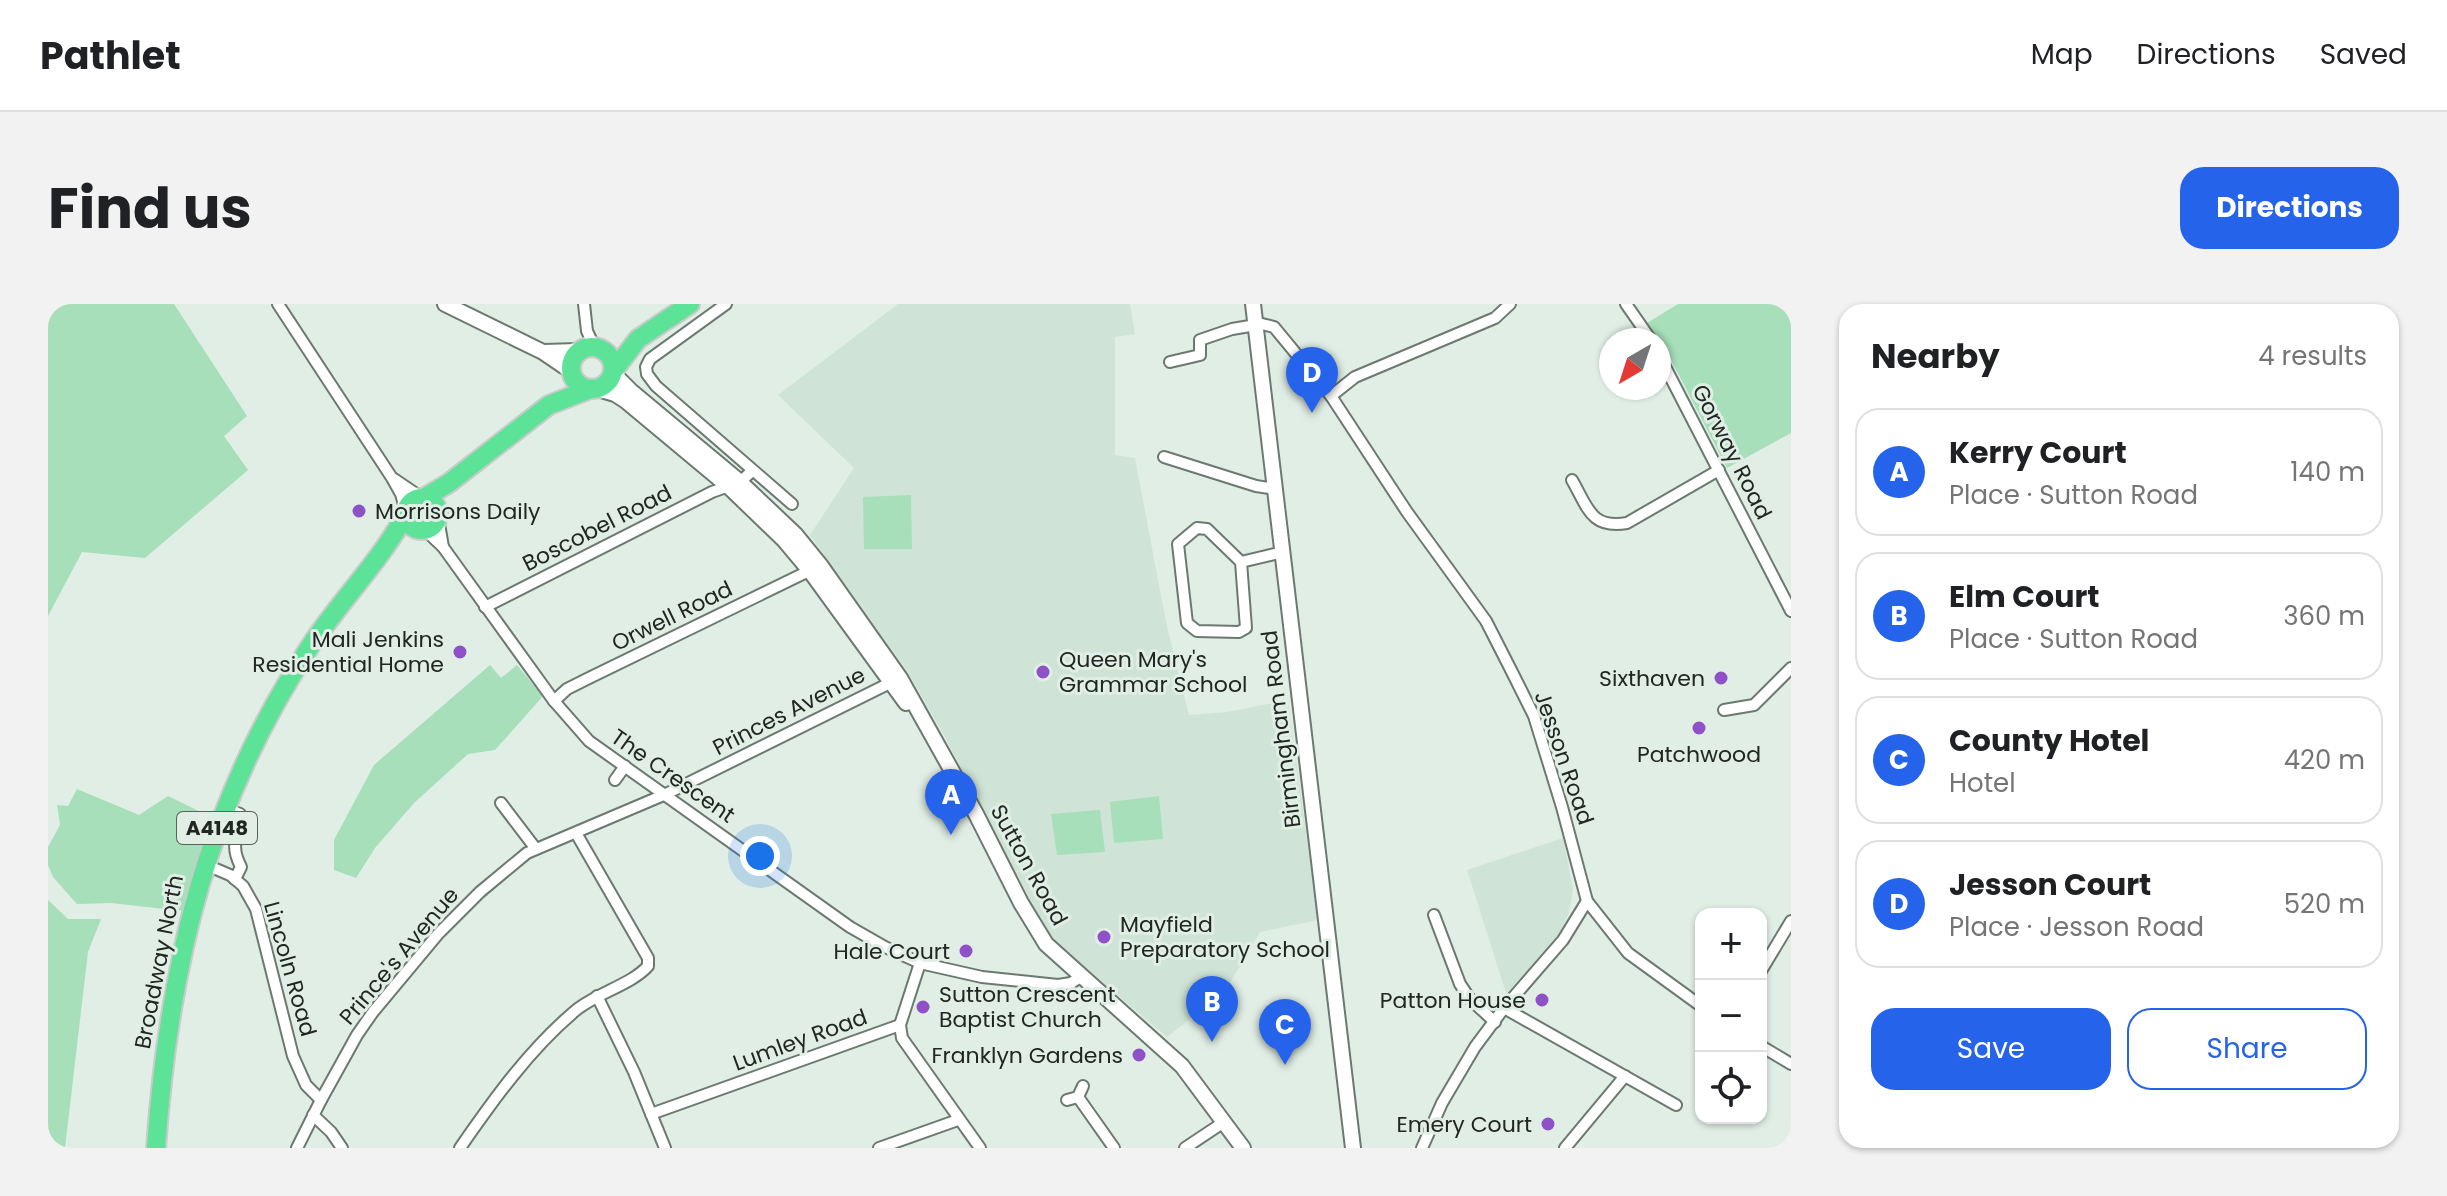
<!DOCTYPE html>
<html lang="en">
<head>
<meta charset="utf-8">
<style>
	:root { --surface:#fff; --page:#f2f2f2; --text:#202124; --muted:#757577; --line:#e0e0e0; --accent:#2563eb }
	body { margin:0; font-family:Poppins,sans-serif; background:var(--page); color:var(--text) }
	.controls { position:absolute; right:24px; bottom:24px; display:grid; overflow:hidden; border-radius:16px; box-shadow:0 2px 6px #0004 }
	.controls button { width:72px; height:72px; display:grid; place-items:center; padding:0; border:0; border-bottom:2px solid var(--line); background:var(--surface); color:var(--text); font:40px sans-serif }
	.compass { position:absolute; left:1551px; top:24px; width:72px; height:72px; border-radius:50%; background:var(--surface); box-shadow:0 2px 6px #0004; rotate:219deg }
	.you { position:absolute; left:712px; top:552px; width:28px; height:28px; margin:-20px; border:6px solid #fff; border-radius:50%; background:#1a73e8; box-shadow:0 0 0 12px #1a73e833 }
	.badge { display:grid; place-items:center; width:52px; height:52px; border-radius:50%; background:var(--accent); color:#fff; font-size:26px; font-weight:700 }
	.pin { position:absolute; translate:-50% -66px; filter:drop-shadow(0 2px 4px #0008) }
	.pin::after { content:''; position:absolute; top:42px; width:28px; height:24px; background:inherit; clip-path:polygon(0 0,100% 0,50% 100%) }
	.list { margin:0; padding:0; list-style:none }
	h2 { display:flex; justify-content:space-between; align-items:center; height:104px; margin:0; padding:0 32px; font-size:34px }
	h2 small { font-size:26px; font-weight:400; color:var(--muted) }
	.list li { display:grid; grid-template-columns:52px 1fr auto; gap:24px; align-items:center; box-sizing:border-box; height:128px; margin:0 16px 16px; padding:0 16px; border:2px solid var(--line); border-radius:24px }
	.list b { display:block; font-size:30px; white-space:nowrap }
	.list p { margin:0; font-size:26px; white-space:nowrap; color:var(--muted) }
	.list em { font-size:26px; font-style:normal; color:var(--muted) }
	.actions { display:flex; gap:16px; padding:24px 32px }
	.actions a { flex:1; padding:18px 0; border:2px solid var(--accent); border-radius:24px; text-align:center; font-size:28px; color:var(--accent) }
	.actions .main { background:var(--accent); color:#fff }
	.icon { flex:none; width:44px; height:44px; fill:none; stroke:currentColor; stroke-width:2; stroke-linecap:round; stroke-linejoin:round }
	.map { position:relative; flex:none; width:1743px; height:844px; overflow:hidden; border-radius:24px }
	header { display:flex; align-items:center; gap:48px; box-sizing:border-box; height:112px; padding:0 40px; background:var(--surface); border-bottom:2px solid var(--line) }
	header strong { font-size:38px }
	nav { display:flex; gap:44px; margin-inline-start:auto; font-size:28px }
	.intro { display:flex; align-items:center; justify-content:space-between; box-sizing:border-box; height:192px; padding:0 48px }
	h1 { margin:0; font-size:56px }
	.button { padding:20px 36px; border-radius:24px; background:var(--accent); color:#fff; font-size:28px; font-weight:700 }
	main { display:flex; gap:48px; padding:0 48px }
	aside { flex:1; background:var(--surface); border-radius:24px; box-shadow:0 2px 6px #0004 }
	.map>svg:first-child { display:block }
	.built { fill:#cfe4d6 }
	.green { fill:#a6dfb9 }
	.lines { fill:none; stroke-linecap:round; stroke-linejoin:round }
	.street-casing { stroke:#6c7970; stroke-width:14 }
	.secondary-casing { stroke:#6c7970; stroke-width:18 }
	.highway-casing { stroke:#c9cbca; stroke-width:22 }
	.street { stroke:#fff; stroke-width:10 }
	.secondary { stroke:#fff; stroke-width:14 }
	.highway { stroke:#5de397; stroke-width:18 }
	.poi-dot { fill:#8f51c7; stroke:#e0eee5; stroke-width:3 }
	.labels { text-anchor:middle; dominant-baseline:central; stroke-width:6; stroke-linejoin:round; paint-order:stroke }
	.shield { fill:#e0eee5; stroke:#5a625c; stroke-width:2 }
	.shield-label { font-size:20px; font-weight:bold; fill:#202622 }
	.street-label { font-size:22px; fill:#202622; stroke:#e0eee5 }
	.poi-label { font-size:22px; fill:#202622; stroke:#e0eee5; text-anchor:end }
</style>
</head>
<body>
<header>
<strong>Pathlet</strong>
<nav><a>Map</a><a>Directions</a><a>Saved</a></nav>
</header>
<div class="intro"><h1>Find us</h1><a class="button">Directions</a></div>
<main>
<div class="map">
<svg width="1743" height="844" viewBox="0 0 1743 844">
	<rect width="100%" height="100%" fill="#e0eee5"/>
	<g class="built">
		<polygon points="850,0 1082,0 1087,30 1067,33 1067,151 1087,154 1118,318 1141,411 1179,408 1240,396 1270,616 1212,628 1177,687 1119,733 1010,641 991,614 898,435 859,367 762,231 806,164 730,91"/>
		<polygon points="1515,534 1525,585 1521,609 1513,626 1491,655 1459,692 1419,566"/>
	</g>
	<g class="green">
		<polygon points="0,0 126,0 199,112 176,132 200,166 97,254 34,248 0,312"/>
		<polygon points="1630,0 1743,0 1743,129 1679,164 1618,46 1599,19"/>
		<polygon points="863,191 864,245 816,245 815,193"/>
		<polygon points="442,361 453,374 469,361 495,392 447,446 420,450 366,499 327,544 308,574 286,566 286,536 326,461"/>
		<polygon points="29,485 91,511 120,492 165,514 134,607 63,599 29,600 5,573 0,561 0,543 12,521 9,501 20,502"/>
		<polygon points="1111,492 1115,535 1066,539 1062,498"/>
		<polygon points="1052,506 1057,548 1009,551 1003,510"/>
		<polygon points="0,596 20,615 53,615 40,648 17,844 0,844"/>
	</g>
	<g class="lines">
		<defs>
			<g id="street">
				<polyline points="230,0 344,174 353,190 358,208"/>
				<polyline points="536,0 539,27 546,42"/>
				<polyline points="678,0 602,55 598,63 599,70 608,82 744,200"/>
				<polyline points="1578,0 1603,36"/>
				<polyline points="1611,51 1743,307"/>
				<polyline points="1122,58 1152,51 1152,36 1184,25 1214,20 1226,23 1283,92 1359,208 1438,317 1463,366 1486,412 1514,503 1539,597 1580,649 1653,702"/>
				<polyline points="1283,92 1307,73 1447,14 1462,0"/>
				<polyline points="1116,153 1208,182 1227,185"/>
				<polyline points="346,175 374,194"/>
				<path d="M1524 176C1540 204 1543 225 1579 219L1671 166"/>
				<polyline points="390,214 395,243"/>
				<polyline points="377,226 395,243 506,397 541,437 802,623 837,643 872,659 934,673 1010,681 1023,679 1034,672"/>
				<polyline points="1193,258 1159,225 1149,224 1130,240 1139,319 1149,327 1191,328 1198,324 1193,258 1235,248"/>
				<polyline points="437,303 664,188 692,178 704,167"/>
				<polyline points="506,397 519,385 543,373 767,264"/>
				<polyline points="1676,406 1706,401 1743,364"/>
				<polyline points="567,476 577,462"/>
				<polyline points="453,499 488,545"/>
				<path d="M177 504 192 510C197 531 178 534 193 563L187 575"/>
				<polyline points="156,560 182,571 195,582 208,605 245,752 258,781 273,796"/>
				<polyline points="1386,611 1412,680 1422,695 1447,718"/>
				<polyline points="872,659 852,721 854,734 932,844"/>
				<polyline points="1713,667 1743,617"/>
				<polyline points="549,692 586,768 617,844"/>
				<polyline points="1456,704 1628,801"/>
				<polyline points="1713,742 1743,760"/>
				<polyline points="1030,793 1066,844"/>
				<polyline points="1019,796 1030,793 1035,782"/>
				<polyline points="603,810 852,721"/>
				<polyline points="265,811 283,828 294,844"/>
				<polyline points="249,844 273,796 309,731 325,708 390,630 432,588 479,549 618,490 846,377"/>
				<path d="M412 844C446 795 481 746 527 707 548 689 583 681 600 662V654L528 529"/>
				<polyline points="831,844 910,816"/>
				<polyline points="1137,844 1176,818"/>
				<polyline points="1374,844 1394,799 1427,743 1456,704 1515,636 1539,597"/>
				<polyline points="1517,844 1577,772"/>
			</g>
			<g id="secondary">
				<polyline points="397,0 495,48 523,67"/>
				<polyline points="1205,0 1305,844"/>
				<polyline points="496,48 530,47"/>
				<polyline points="565,69 584,88 692,178 747,230 773,262 852,374 928,510 973,599 998,640 1134,762 1195,844"/>
				<polyline points="550,85 567,90 578,97 680,182 736,236 762,267 858,399"/>
			</g>
			<g id="highway">
				<circle cx="544" cy="64" r="21"/>
				<polyline points="566,66 590,35 642,0"/>
				<circle cx="374" cy="210" r="16"/>
				<polyline points="376,194 401,179 501,101 542,85"/>
				<path d="M108 844C121 658 160 495 265 338 295 294 332 257 358 210"/>
			</g>
		</defs>
		<use href="#street" class="street-casing"/>
		<use href="#secondary" class="secondary-casing"/>
		<use href="#highway" class="highway-casing"/>
		<use href="#street" class="street"/>
		<use href="#secondary" class="secondary"/>
		<use href="#highway" class="highway"/>
	</g>
	<g class="poi-dot">
		<circle cx="311" cy="207" r="8"/>
		<circle cx="412" cy="348" r="8"/>
		<circle cx="995" cy="368" r="8"/>
		<circle cx="1673" cy="374" r="8"/>
		<circle cx="1651" cy="424" r="8"/>
		<circle cx="1056" cy="633" r="8"/>
		<circle cx="918" cy="647" r="8"/>
		<circle cx="1494" cy="696" r="8"/>
		<circle cx="875" cy="703" r="8"/>
		<circle cx="1091" cy="751" r="8"/>
		<circle cx="1500" cy="820" r="8"/>
	</g>
	<g class="labels">
		<rect class="shield" x="129" y="508" width="80" height="32" rx="6"/>
		<g class="shield-label">
			<text x="169" y="524">A4148</text>
		</g>
		<g class="street-label">
			<text transform="translate(1684 148) rotate(63)">Gorway Road</text>
			<text transform="translate(549 224) rotate(-27)">Boscobel Road</text>
			<text transform="translate(624 312) rotate(-26)">Orwell Road</text>
			<text transform="translate(741 407) rotate(-27)">Princes Avenue</text>
			<text transform="translate(1233 425) rotate(-97)">Birmingham Road</text>
			<text transform="translate(1516 454) rotate(71)">Jesson Road</text>
			<text transform="translate(625 472) rotate(35)">The Crescent</text>
			<text transform="translate(981 561) rotate(61)">Sutton Road</text>
			<text transform="translate(351 652) rotate(-50)">Prince's Avenue</text>
			<text transform="translate(111 658) rotate(-79)">Broadway North</text>
			<text transform="translate(242 665) rotate(74)">Lincoln Road</text>
			<text transform="translate(752 736) rotate(-20)">Lumley Road</text>
		</g>
		<g class="poi-label">
			<text x="327" y="207" text-anchor="start">Morrisons Daily</text>
			<text x="396" y="335">Mali Jenkins<tspan x="396" dy="25">Residential Home</tspan></text>
			<text x="1011" y="355" text-anchor="start">Queen Mary's<tspan x="1011" dy="25">Grammar School</tspan></text>
			<text x="1657" y="374">Sixthaven</text>
			<text x="1651" y="450" text-anchor="middle">Patchwood</text>
			<text x="1072" y="620" text-anchor="start">Mayfield<tspan x="1072" dy="25">Preparatory School</tspan></text>
			<text x="902" y="647">Hale Court</text>
			<text x="891" y="690" text-anchor="start">Sutton Crescent<tspan x="891" dy="25">Baptist Church</tspan></text>
			<text x="1478" y="696">Patton House</text>
			<text x="1075" y="751">Franklyn Gardens</text>
			<text x="1484" y="820">Emery Court</text>
		</g>
	</g>
</svg>
<div class="controls">
<button>+</button>
<button>−</button>
<button><svg class="icon" aria-label="locate" viewBox="0 0 24 24"><circle cx="12" cy="12" r="6"/><path d="M12 2v4M12 18v4M2 12h4M18 12h4"/></svg></button>
</div>
<svg class="compass" viewBox="-18 -18 36 36"><path d="M0-13l5 13h-10z" fill="#e53935"/><path d="M0 13l5-13h-10z" fill="#757577"/></svg>
<div class="you"></div>
<div class="pin badge" style="left:903px;top:531px">A</div>
<div class="pin badge" style="left:1164px;top:738px">B</div>
<div class="pin badge" style="left:1237px;top:761px">C</div>
<div class="pin badge" style="left:1264px;top:109px">D</div>
</div>
<aside>
<h2>Nearby<small>4 results</small></h2>
<ul class="list">
<li><span class="badge">A</span><div><b>Kerry Court</b><p>Place · Sutton Road</p></div><em>140 m</em></li>
<li><span class="badge">B</span><div><b>Elm Court</b><p>Place · Sutton Road</p></div><em>360 m</em></li>
<li><span class="badge">C</span><div><b>County Hotel</b><p>Hotel</p></div><em>420 m</em></li>
<li><span class="badge">D</span><div><b>Jesson Court</b><p>Place · Jesson Road</p></div><em>520 m</em></li>
</ul>
<div class="actions"><a class="main">Save</a><a>Share</a></div>
</aside>
</main>
</body>
</html>
